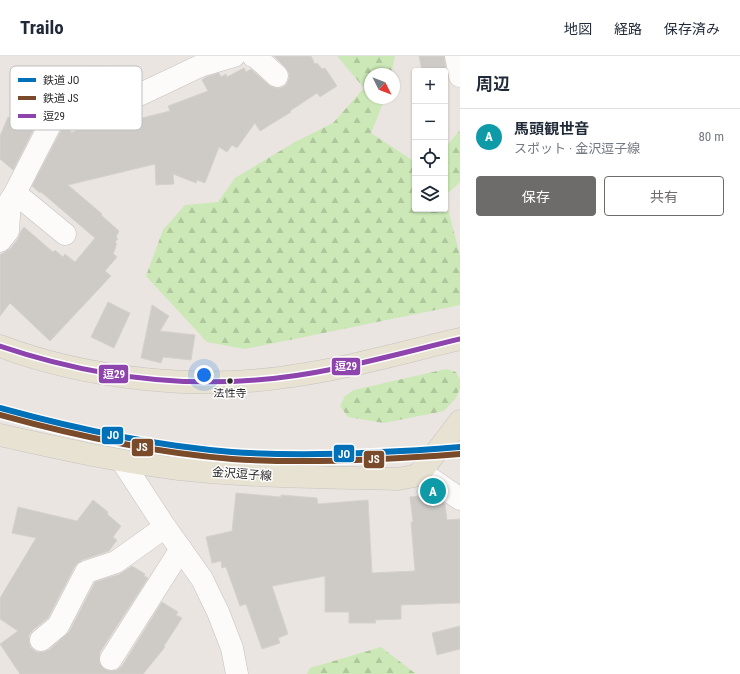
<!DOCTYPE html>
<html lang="ja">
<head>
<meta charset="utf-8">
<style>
	:root { --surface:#fff; --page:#f2f2f3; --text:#1f2937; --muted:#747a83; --line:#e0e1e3; --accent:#6e6c6a }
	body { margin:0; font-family:"Roboto Condensed","Noto Sans JP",sans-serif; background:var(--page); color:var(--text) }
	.controls { position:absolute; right:12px; top:12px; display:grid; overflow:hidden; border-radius:4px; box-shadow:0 1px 3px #0004 }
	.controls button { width:36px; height:36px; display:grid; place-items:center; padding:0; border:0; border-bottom:1px solid var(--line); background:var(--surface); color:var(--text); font:20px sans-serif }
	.compass { position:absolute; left:364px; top:12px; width:36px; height:36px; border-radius:50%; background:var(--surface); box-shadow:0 1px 3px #0004; rotate:132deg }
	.you { position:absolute; left:204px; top:319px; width:14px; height:14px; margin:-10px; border:3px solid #fff; border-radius:50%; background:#1a73e8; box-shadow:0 0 0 6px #1a73e833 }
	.badge { display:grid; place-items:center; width:26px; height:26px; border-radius:50%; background:var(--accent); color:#fff; font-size:13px; font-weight:700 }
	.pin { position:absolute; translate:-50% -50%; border:2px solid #fff; box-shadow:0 1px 4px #0006 }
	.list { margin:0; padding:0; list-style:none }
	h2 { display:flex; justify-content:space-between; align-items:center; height:52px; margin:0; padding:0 16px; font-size:17px }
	h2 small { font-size:13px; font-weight:400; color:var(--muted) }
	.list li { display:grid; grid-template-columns:26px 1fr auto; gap:12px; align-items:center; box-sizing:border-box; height:56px; padding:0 16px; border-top:1px solid var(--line) }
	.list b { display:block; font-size:15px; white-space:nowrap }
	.list p { margin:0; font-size:13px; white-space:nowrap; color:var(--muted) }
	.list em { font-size:13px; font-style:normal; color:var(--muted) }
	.actions { display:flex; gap:8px; padding:12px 16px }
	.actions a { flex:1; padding:9px 0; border:1px solid var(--accent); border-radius:4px; text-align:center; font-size:14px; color:var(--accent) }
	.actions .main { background:var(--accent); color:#fff }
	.icon { flex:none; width:22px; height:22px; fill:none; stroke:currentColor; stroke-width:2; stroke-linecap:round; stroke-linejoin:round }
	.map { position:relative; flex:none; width:460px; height:618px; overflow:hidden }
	header { display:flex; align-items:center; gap:24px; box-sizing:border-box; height:56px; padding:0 20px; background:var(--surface); border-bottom:1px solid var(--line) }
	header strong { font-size:19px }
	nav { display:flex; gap:22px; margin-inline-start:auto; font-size:14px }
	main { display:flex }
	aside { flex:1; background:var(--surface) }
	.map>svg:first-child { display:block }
	.forest { fill:url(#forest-firs) }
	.building { fill:#cecbc7; stroke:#d5d1cc }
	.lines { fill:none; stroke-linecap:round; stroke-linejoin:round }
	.minor-casing { stroke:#c3c1c2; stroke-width:23 }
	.major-casing { stroke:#c5c3c1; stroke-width:23 }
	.minor { stroke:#fcfbfa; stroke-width:22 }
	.major { stroke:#e8e2d2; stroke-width:22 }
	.bus-1-casing { stroke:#fff; stroke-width:8 }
	.bus-1 { stroke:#8e44ad; stroke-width:5 }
	.rail-1-casing { stroke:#fff; stroke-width:9 }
	.rail-2-casing { stroke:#fff; stroke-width:9 }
	.rail-1 { stroke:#0070b9; stroke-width:6 }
	.rail-2 { stroke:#7a4b2a; stroke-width:6 }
	.bus-dot { fill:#2b2b2b; stroke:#fff; stroke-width:1.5 }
	.labels { text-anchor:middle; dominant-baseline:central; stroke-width:3; stroke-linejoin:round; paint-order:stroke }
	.bus-label { font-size:11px; fill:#2b2b2b; stroke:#fff }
	.street-label { font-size:12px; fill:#2b2b2b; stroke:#fff }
	.key { fill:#fff; stroke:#bfbfbf; stroke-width:1 }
	.key-label { font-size:11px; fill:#2b2b2b }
	.line-badge { stroke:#fff; stroke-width:1.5 }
	.badge-label { font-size:11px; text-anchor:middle; font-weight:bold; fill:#fff }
</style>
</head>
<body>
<header>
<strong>Trailo</strong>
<nav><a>地図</a><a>経路</a><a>保存済み</a></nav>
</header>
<main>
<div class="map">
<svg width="460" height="618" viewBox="0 0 460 618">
	<defs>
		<pattern id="forest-firs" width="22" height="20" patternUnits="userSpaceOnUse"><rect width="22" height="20" fill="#cbe8b6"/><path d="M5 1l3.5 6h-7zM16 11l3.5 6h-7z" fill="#aec79d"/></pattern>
	</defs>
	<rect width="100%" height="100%" fill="#eae5e0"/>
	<g class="forest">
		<polygon points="337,0 395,0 391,18 370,18 370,42 385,42 371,77 415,106 415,153 445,153 445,141 460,200 460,249 245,293 207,286 146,220 163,174 185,149 218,146 235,122 295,86 333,67 364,32"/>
		<polygon points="460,74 460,126 445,140 445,92"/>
		<polygon points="446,313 456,316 460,324 460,332 456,342 444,355 384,367 348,361 340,350 345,340 354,334"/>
		<polygon points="381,591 416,618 307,618 310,612"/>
	</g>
	<g class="building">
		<polygon points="274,0 311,0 315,8 317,7 322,13 325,12 337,30 320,41 317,37 290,55 291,56 260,75 255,67 237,92 232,89 227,96 219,91 205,127 197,124 196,127 173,118 174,128 156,129 155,108 68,129 102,158 101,159 119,175 116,181 118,183 115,186 117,188 115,191 116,192 114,194 115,195 113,197 117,201 105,215 111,220 50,285 10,247 0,260 0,199 10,193 18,183 21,175 24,171 53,196 55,194 63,201 65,198 75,206 95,182 41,136 40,137 32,130 64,69 70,64 71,77 104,62 105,65 124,60 126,66 170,55 168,50 208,35 202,24 206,21 219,17 221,21 226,18 227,21 244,12 246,16 251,13 269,29 275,32 281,32 286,29 289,23 289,17 285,11"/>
		<polygon points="419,0 444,0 447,20 445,20 445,15 422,15"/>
		<polygon points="102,10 103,32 79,33 59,40 43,55 13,114 0,103 0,80 8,61 10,62 17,45 22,47 25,38 43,45 42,25 53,25 53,21 79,19 79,11"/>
		<polygon points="108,246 130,257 114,292 91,281"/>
		<polygon points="152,249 169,260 160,275 195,279 191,304 163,301 161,307 141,302"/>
		<polygon points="236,437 281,441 281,439 317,442 318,448 368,444 372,517 415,515 411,466 413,466 410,441 432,439 445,448 447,464 460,463 460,547 401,549 401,563 375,564 376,567 349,567 349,556 325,556 325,520 272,530 288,578 278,582 280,587 262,593 246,548 240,550 226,511 222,512 221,505 212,507 206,481 232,475"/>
		<polygon points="93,444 108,456 107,458 121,470 113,481 117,484 109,495 82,504 75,510 48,562 33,574 29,579 29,586 31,592 37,596 43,596 49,594 69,576 95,526 120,518 132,510 145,518 144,520 148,522 100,596 99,603 100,608 104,613 111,615 117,614 122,610 162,546 178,556 176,559 182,562 164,590 165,591 143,618 20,618 0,588 18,575 0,563 0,542 36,482 12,477 18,451 77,465"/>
		<polygon points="460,570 460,593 437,599 432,577"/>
	</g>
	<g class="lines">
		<defs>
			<g id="minor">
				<polyline points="253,0 256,1 277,20"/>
				<polyline points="456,0 460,20"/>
				<polyline points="15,137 65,178"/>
				<polyline points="0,185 8,175 10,145 15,137 54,61 67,49 79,45 120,45 141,38 200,10 234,0"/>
				<polyline points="122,405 165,471 202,523 218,556 232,592 237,618"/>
				<polyline points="421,416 460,443"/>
				<polyline points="41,584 58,570 86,516 116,506 165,471"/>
				<polyline points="111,603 181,493"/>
			</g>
			<g id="major">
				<path d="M0 290C87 323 200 335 292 320 349 312 404 296 460 283"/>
				<path d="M0 379C59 392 119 406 179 413 252 421 325 421 398 423L414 420 421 416 460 365"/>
			</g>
		</defs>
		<use href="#minor" class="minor-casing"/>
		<use href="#major" class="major-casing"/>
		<use href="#minor" class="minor"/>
		<use href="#major" class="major"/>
		<defs>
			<path id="bus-1" d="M0 290C83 318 168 331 256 324 325 319 393 299 460 283"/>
		</defs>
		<use href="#bus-1" class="bus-1-casing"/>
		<use href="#bus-1" class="bus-1"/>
		<defs>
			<path id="rail-1" d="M0 352C76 373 153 390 232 396 307 401 386 397 460 391"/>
			<path id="rail-2" d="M0 359C76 380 154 397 232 403 308 408 385 404 460 398"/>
		</defs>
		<use href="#rail-1" class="rail-1-casing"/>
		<use href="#rail-2" class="rail-2-casing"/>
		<use href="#rail-1" class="rail-1"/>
		<use href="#rail-2" class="rail-2"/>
	</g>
	<circle class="bus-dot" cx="230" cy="325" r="3.5"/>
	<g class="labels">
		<g class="bus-label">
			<text x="230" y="337">法性寺</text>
		</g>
		<g class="street-label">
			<text transform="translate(242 418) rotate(4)">金沢逗子線</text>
		</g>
	</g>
	<rect x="10" y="10" width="132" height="64" rx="6" class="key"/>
	<rect x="18" y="22" width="18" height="4" fill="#0070b9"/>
	<rect x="18" y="40" width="18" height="4" fill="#7a4b2a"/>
	<rect x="18" y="58" width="18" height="4" fill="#8e44ad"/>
	<g class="key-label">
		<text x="43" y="28">鉄道 JO</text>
		<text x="43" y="46">鉄道 JS</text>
		<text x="43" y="64">逗29</text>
	</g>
	<g class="line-badge">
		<rect x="331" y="301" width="30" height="19" rx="4" fill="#8e44ad"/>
		<rect x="98" y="308" width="31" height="20" rx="4" fill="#8e44ad"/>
		<rect x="101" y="370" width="23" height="19" rx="4" fill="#0070b9"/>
		<rect x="131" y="382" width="23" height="19" rx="4" fill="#7a4b2a"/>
		<rect x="333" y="388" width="22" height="19" rx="4" fill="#0070b9"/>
		<rect x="363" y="394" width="22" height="19" rx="4" fill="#7a4b2a"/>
	</g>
	<g class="badge-label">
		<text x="346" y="314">逗29</text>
		<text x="114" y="322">逗29</text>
		<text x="113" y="383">JO</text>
		<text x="142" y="395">JS</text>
		<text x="344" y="402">JO</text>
		<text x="374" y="407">JS</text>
	</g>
</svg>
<div class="controls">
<button>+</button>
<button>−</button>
<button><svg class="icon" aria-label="locate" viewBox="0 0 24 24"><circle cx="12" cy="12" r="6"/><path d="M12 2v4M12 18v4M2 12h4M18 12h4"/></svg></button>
<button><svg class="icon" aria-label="layers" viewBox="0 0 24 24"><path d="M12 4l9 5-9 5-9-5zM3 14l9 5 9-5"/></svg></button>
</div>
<svg class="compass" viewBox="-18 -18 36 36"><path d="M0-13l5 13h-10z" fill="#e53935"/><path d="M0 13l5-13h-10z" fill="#747a83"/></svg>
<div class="you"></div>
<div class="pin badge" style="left:433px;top:435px;background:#0f9aa8">A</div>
</div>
<aside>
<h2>周辺<small></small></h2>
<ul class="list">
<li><span class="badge" style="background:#0f9aa8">A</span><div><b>馬頭観世音</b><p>スポット · 金沢逗子線</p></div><em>80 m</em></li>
</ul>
<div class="actions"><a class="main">保存</a><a>共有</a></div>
</aside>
</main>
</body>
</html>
